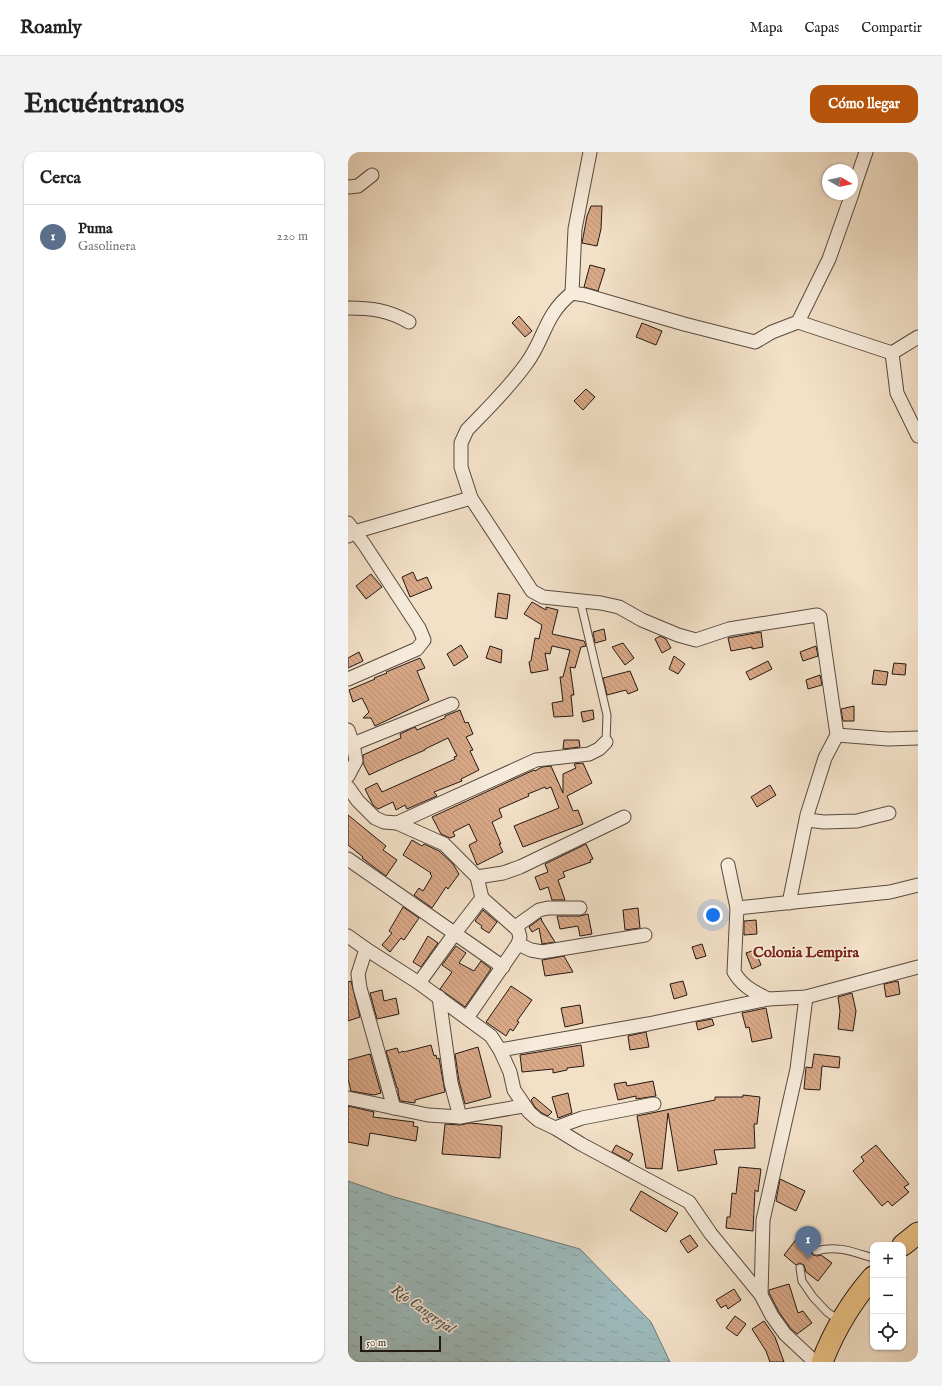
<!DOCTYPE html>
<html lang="es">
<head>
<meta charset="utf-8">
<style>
	:root { --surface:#fff; --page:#f2f2f2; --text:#222; --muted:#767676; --line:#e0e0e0; --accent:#b45309 }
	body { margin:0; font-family:"IM FELL English",serif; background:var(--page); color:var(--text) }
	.controls { position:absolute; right:12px; bottom:12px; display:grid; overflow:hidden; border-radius:8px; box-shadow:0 1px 3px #0004 }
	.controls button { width:36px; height:36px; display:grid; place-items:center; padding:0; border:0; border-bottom:1px solid var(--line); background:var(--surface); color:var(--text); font:20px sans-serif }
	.compass { position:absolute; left:474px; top:12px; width:36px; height:36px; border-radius:50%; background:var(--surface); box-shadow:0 1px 3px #0004; rotate:99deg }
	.scale { position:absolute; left:12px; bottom:10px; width:81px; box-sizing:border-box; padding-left:4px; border:2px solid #241813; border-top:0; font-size:11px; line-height:14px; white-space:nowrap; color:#241813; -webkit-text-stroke:3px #f7ebdb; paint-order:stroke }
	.you { position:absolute; left:365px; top:763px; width:14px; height:14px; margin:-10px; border:3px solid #fff; border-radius:50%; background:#1a73e8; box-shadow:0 0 0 6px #1a73e833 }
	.badge { display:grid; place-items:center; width:26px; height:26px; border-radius:50%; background:var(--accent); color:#fff; font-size:13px; font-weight:700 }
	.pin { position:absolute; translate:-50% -33px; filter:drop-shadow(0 1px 2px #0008) }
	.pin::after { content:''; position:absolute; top:21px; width:14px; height:12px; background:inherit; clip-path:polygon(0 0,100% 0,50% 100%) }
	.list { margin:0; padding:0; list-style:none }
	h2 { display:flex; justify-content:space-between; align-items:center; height:52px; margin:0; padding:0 16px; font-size:17px }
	h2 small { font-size:13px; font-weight:400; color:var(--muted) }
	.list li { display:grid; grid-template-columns:26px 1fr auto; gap:12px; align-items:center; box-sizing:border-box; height:64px; padding:0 16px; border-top:1px solid var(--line) }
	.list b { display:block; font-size:15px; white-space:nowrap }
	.list p { margin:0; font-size:13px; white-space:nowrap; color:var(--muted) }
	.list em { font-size:13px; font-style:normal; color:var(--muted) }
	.icon { flex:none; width:22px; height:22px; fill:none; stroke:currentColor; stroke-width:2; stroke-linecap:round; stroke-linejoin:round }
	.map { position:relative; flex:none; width:570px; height:1210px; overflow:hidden; border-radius:12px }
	header { display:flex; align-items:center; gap:24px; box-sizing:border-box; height:56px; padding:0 20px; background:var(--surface); border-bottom:1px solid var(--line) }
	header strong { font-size:19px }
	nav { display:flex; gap:22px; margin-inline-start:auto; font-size:14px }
	.intro { display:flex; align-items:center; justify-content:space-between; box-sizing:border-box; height:96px; padding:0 24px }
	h1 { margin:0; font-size:28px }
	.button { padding:10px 18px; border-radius:12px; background:var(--accent); color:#fff; font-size:14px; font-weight:700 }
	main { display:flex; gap:24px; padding:0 24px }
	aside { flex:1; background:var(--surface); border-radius:12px; box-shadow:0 1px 3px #0004 }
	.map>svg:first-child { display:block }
	.water { fill:url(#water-ripples); stroke:#6d7a79 }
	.building { fill:url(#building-back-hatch); stroke:#241813 }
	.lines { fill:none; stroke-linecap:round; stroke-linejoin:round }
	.service-casing { stroke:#584a40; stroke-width:9 }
	.minor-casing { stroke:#584a40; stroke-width:15 }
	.primary-casing { stroke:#241813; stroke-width:23 }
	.service { stroke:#f7ebdb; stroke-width:7 }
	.minor { stroke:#f7ebdb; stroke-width:13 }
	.primary { stroke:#e9c084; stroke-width:21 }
	.labels { text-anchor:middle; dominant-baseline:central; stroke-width:3.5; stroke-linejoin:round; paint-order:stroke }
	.neighbourhood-label { font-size:15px; font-weight:bold; fill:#7a1f14; stroke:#f7ebdb }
	.water-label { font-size:15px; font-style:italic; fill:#4e514e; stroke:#f7ebdb }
</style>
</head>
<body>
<header>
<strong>Roamly</strong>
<nav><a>Mapa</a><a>Capas</a><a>Compartir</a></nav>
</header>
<div class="intro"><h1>Encuéntranos</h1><a class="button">Cómo llegar</a></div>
<main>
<aside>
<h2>Cerca<small></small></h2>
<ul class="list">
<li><span class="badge" style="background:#5c6f8a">1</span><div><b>Puma</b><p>Gasolinera</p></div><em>220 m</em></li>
</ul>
</aside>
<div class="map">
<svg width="570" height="1210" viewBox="0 0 570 1210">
	<defs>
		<pattern id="water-ripples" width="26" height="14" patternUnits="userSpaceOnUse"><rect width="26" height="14" fill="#9dbbbd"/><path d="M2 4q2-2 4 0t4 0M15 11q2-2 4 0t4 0" fill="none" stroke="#87a0a2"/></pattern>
		<pattern id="building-back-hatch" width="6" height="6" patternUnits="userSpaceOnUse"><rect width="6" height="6" fill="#d9a887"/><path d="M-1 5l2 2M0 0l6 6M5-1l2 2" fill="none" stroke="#ba9074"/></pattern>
	</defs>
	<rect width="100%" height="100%" fill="#f2e0c7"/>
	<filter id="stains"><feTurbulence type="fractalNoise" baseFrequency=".005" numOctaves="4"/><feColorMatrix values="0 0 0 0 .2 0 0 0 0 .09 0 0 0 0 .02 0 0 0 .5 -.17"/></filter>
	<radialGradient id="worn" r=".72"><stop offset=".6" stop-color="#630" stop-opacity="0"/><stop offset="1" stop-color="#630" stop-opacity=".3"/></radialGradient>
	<polygon class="water" points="0,1029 43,1044 232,1097 303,1170 322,1210 6,1210 0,1205"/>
	<g class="building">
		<polygon points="243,54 254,54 253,77 249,94 234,91 239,64"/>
		<polygon points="242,113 257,117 250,139 236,135"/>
		<polygon points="171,164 184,179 177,185 164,171"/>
		<polygon points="294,171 314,179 308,193 288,185"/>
		<polygon points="238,237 247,245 235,258 226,249"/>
		<polygon points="65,420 69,429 79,425 84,436 62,445 54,425"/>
		<polygon points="23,422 34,435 18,447 8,434"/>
		<polygon points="150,441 162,443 159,467 147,465"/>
		<polygon points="184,450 198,458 198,455 210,458 204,482 236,489 238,494 233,495 227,516 222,515 226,543 223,543 225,564 206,565 204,551 215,549 212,525 215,525 222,498 204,494 202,502 197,501 200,518 183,521 181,510 183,509 187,486 191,487 194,473 176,462"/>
		<polygon points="256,477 258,488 247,491 245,480"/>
		<polygon points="413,480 415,495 404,497 404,495 383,499 380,486"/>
		<polygon points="312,484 318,487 323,496 314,501 307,487"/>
		<polygon points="275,491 286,506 277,513 264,495"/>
		<polygon points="113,493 120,505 106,514 99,502"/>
		<polygon points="142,494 154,498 153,511 138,506"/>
		<polygon points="468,494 470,504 455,509 452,500"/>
		<polygon points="11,500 15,509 0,516 0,506"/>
		<polygon points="326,504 337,512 330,522 321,517"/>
		<polygon points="72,506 77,516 69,519 81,548 27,574 23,566 15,566 21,560 14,546 5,550 1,538 27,527 26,526 39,521 38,520"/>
		<polygon points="420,509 424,517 402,528 398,520"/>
		<polygon points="546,511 558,512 557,523 544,522"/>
		<polygon points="526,518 540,520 538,533 524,532"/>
		<polygon points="282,519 290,538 280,542 278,538 259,543 255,526"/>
		<polygon points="472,523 474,533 460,537 458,528"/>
		<polygon points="506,554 506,569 495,569 493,557"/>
		<polygon points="112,558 117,571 120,570 125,582 118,585 125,598 122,599 131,618 113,627 114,629 86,640 89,644 59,657 57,653 48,658 45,650 30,657 25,653 17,637 29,631 34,640 94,613 107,607 106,605 109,604 100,586 77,597 77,598 49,610 21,623 15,611 15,603 53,586 52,582 67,575 69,578 97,566 97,564"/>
		<polygon points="245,558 246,567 235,570 233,560"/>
		<polygon points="216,588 231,588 232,595 215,597"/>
		<polygon points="235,611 244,631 219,644 225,659 230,658 235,672 175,695 166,674 211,656 203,635 198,637 197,635 180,642 181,644 151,657 154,665 144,670 153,692 151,692 155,700 129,713 121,693 129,689 121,672 105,680 107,684 102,686 93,682 84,665 186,618 187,619 194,615 203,614 215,641 215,622 228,616 226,612"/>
		<polygon points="422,633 428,643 409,655 403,645"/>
		<polygon points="0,663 38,694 35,698 49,708 38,724 14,706 15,705 0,693"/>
		<polygon points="64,688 74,694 76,692 91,699 105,712 111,722 100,737 98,735 84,756 66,743 71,736 75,739 84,724 82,722 83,721 55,703"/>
		<polygon points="238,692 245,707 242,708 243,710 215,720 217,725 210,728 217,748 204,748 200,735 192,738 187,725 200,720 197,712"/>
		<polygon points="55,755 71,766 56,788 53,786 42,800 34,793 44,781 41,779"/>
		<polygon points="290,756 292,776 277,778 275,758"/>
		<polygon points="135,758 149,770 141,781 133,776 134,774 127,769"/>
		<polygon points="240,762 244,782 232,784 230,774 212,777 209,764 232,764"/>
		<polygon points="193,766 194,769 207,790 194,792 191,776 184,780 181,775"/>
		<polygon points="408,768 409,782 396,783 396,769"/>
		<polygon points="80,784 90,791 73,815 65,810"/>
		<polygon points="354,792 358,804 348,807 344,795"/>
		<polygon points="108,794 118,801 111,811 126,819 133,809 143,817 117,855 92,837 104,820 94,813"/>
		<polygon points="407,798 413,813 404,817 398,801"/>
		<polygon points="216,804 225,820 197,824 194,808"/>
		<polygon points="3,829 12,865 0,869 0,830"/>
		<polygon points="335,829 339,843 326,847 322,832"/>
		<polygon points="550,829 552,842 538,845 536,832"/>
		<polygon points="163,834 184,848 169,869 171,870 165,879 162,877 158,884 138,870"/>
		<polygon points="34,838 36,849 48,846 51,862 29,867 22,841"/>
		<polygon points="504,841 508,859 505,879 490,877 492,859 490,845"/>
		<polygon points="232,853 235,871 217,875 213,856"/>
		<polygon points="418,856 424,886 404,890 401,875 398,876 394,861"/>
		<polygon points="364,867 366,873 350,878 348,870"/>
		<polygon points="298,880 301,895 282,898 280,884"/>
		<polygon points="83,893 86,904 88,903 89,907 91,906 97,940 67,948 67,951 52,949 50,940 50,936 49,936 38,899 49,896 51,901 55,899 56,900"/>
		<polygon points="233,893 236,914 219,916 219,918 205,921 205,917 174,920 172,903"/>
		<polygon points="130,895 143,945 117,952 111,929 107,902"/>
		<polygon points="22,902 33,941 26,943 3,939 0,927 0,908"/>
		<polygon points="466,902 492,905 491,916 474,914 472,938 456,937 458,915 464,916"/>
		<polygon points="305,929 308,944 288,947 288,944 270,948 266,932 278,930 279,934"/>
		<polygon points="220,941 224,961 210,966 204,945"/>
		<polygon points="395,943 412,945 409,972 406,972 407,996 366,998 369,1012 330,1019 320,961 314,1017 298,1016 289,964 367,948 367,945 395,945"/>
		<polygon points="186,945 204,960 200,964 194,961 187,955 183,948"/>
		<polygon points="0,954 26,960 25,965 66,970 65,974 70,975 68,989 22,981 20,994 0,990"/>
		<polygon points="122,971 154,974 152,1006 94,1002 97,972 112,973"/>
		<polygon points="268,993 285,1002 281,1009 264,1000"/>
		<polygon points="528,993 561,1032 556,1035 561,1040 544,1054 540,1049 534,1054 505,1019 516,1009 513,1005"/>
		<polygon points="391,1015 413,1017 410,1040 407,1038 405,1079 378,1076 379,1065 382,1065 384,1041 388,1042"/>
		<polygon points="432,1027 457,1039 448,1059 428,1049"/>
		<polygon points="293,1039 330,1061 318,1080 282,1058"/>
		<polygon points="342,1083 350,1094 340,1101 332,1089"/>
		<polygon points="450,1085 464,1096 463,1100 465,1103 469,1104 473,1103 484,1111 470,1129 458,1120 456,1113 452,1111 448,1113 436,1103"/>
		<polygon points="441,1132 450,1161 455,1159 464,1171 449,1182 443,1177 431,1160 421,1141 421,1138"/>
		<polygon points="386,1137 393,1148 380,1157 378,1153 373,1156 368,1148"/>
		<polygon points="387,1164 398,1172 389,1184 378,1176"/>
		<polygon points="416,1169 427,1185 436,1210 422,1210 418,1199 404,1177"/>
	</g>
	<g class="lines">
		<defs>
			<g id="service">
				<polyline points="232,448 259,563 258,590"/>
				<path d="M468 1099C490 1093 505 1100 525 1106"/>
				<polyline points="452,1116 454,1129 465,1145 479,1160 492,1169"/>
			</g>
			<g id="minor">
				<polyline points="0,35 10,34 24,23"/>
				<polyline points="504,41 518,0"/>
				<polyline points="224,141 227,77 242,0"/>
				<path d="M0 156C23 156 40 158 61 170"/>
				<polyline points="450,170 481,107 504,42"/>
				<polyline points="544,201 549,241 570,284"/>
				<polyline points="0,371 16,392 71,476 76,488 69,497 0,527"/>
				<polyline points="0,384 6,380 123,346"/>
				<polyline points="0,578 5,592 8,609 0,624"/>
				<polyline points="489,583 540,587 570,586"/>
				<polyline points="5,592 104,552"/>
				<polyline points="0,635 10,649 27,666 36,670 49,671 96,692 129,725 134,746 170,778 172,785 170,792 119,866"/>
				<polyline points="459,668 476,670 509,669 541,661"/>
				<polyline points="49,671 188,608 241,602 251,597 258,590"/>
				<polyline points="0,707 155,815"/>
				<path d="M380 713 389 756 386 820C395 835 405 839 420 847"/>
				<polyline points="129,725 155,721 172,715 276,665"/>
				<path d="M441 751 459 663 477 606 489 583 472 465 469 463 381 477 348 488 330 483 294 468 271 455 253 451 195 445 184 439 123 346 113 315V291L119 278C139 257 161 236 178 212 197 187 196 163 224 141L237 143 336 172 407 190 424 180 450 170 544 201 570 185"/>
				<polyline points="389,756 542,740 570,733"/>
				<polyline points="167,775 191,758 200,756 232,756"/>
				<polyline points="0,784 18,797 71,831 143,884 152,898 162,920 166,938 181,960 190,968 207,976 233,992 341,1050 363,1082 413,1143 424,1164 437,1182 467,1210"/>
				<polyline points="170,792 183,798 194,800 297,783"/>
				<polyline points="18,797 10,822 12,836 46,956"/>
				<polyline points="71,831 107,781 134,746"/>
				<polyline points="91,845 103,931 112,965"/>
				<polyline points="152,898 300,872 420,847 458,845 570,815"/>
				<polyline points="0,946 80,963 112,965 175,954"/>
				<polyline points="207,976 234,966 306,952"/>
				<polyline points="413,1143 415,1068 449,917 458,845"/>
			</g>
			<g id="primary">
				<polyline points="555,1093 570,1081"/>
				<path d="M474 1210C486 1179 503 1150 525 1125"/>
			</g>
		</defs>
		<use href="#service" class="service-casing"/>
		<use href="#minor" class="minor-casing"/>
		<use href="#primary" class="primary-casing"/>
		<use href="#service" class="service"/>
		<use href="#minor" class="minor"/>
		<use href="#primary" class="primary"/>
	</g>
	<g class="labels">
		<g class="neighbourhood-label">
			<text x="458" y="800">Colonia Lempira</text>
		</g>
		<g class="water-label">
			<text transform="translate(75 1157) rotate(35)">Río Cangrejal</text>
		</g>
	</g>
	<rect width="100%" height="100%" filter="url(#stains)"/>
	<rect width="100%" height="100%" fill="url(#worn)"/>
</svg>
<div class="controls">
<button>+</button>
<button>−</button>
<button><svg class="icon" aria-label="locate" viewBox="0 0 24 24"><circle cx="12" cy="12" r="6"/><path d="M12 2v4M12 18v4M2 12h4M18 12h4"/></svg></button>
</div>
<svg class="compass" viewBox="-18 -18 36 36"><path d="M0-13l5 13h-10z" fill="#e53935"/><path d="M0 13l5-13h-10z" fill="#767676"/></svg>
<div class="scale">50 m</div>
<div class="you"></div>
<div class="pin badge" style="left:460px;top:1107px;background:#5c6f8a">1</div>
</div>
</main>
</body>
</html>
